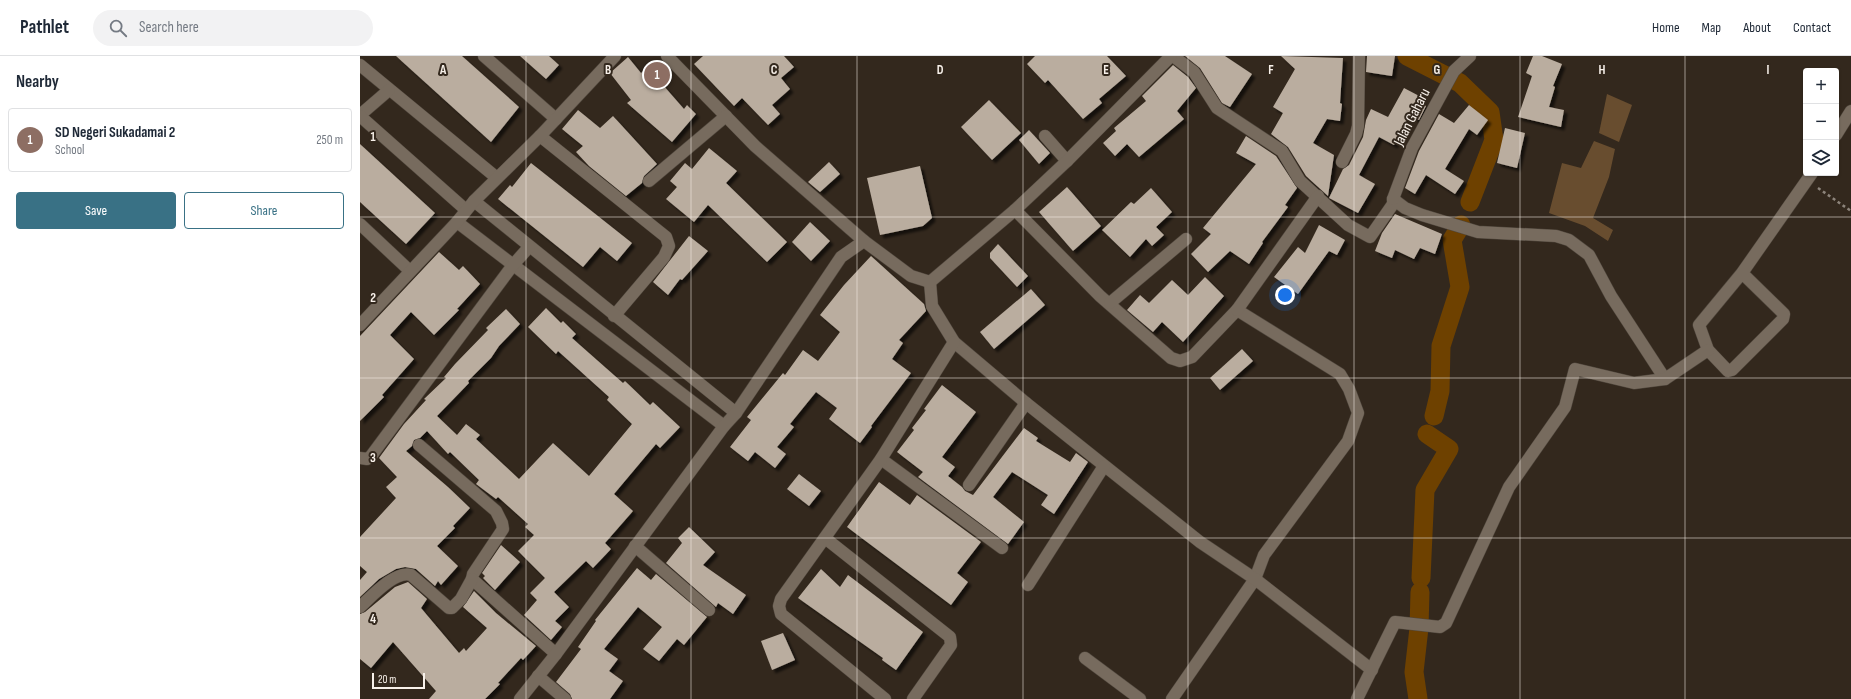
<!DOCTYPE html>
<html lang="en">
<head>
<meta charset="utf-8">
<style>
	:root { --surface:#fff; --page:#f2f2f3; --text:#1f2937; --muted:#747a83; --line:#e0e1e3; --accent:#397185 }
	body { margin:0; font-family:"Sofia Sans Condensed",sans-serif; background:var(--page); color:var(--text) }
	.controls { position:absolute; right:12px; top:12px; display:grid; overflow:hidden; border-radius:4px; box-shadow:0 1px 3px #0004 }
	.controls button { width:36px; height:36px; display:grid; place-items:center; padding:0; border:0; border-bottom:1px solid var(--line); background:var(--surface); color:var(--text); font:20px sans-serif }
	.scale { position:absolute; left:12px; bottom:10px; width:53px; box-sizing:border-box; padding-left:4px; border:2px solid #f8f1ea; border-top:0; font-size:11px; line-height:14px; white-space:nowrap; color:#f8f1ea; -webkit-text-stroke:3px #33281d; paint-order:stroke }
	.you { position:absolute; left:925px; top:239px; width:14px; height:14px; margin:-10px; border:3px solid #fff; border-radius:50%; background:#1a73e8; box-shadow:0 0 0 6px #1a73e833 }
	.badge { display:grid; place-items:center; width:26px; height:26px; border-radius:50%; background:var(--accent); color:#fff; font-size:13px; font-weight:700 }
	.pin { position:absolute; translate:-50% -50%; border:2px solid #fff; box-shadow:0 1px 4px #0006 }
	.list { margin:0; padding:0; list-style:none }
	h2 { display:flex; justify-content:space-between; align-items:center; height:52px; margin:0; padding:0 16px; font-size:17px }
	h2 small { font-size:13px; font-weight:400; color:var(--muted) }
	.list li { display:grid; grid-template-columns:26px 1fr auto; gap:12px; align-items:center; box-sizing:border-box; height:64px; margin:0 8px 8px; padding:0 8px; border:1px solid var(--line); border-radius:4px }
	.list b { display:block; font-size:15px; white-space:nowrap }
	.list p { margin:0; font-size:13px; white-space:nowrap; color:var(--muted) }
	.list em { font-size:13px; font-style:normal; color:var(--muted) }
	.actions { display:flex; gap:8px; padding:12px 16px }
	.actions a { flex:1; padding:9px 0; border:1px solid var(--accent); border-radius:4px; text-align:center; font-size:14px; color:var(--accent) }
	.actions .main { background:var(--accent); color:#fff }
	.icon { flex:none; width:22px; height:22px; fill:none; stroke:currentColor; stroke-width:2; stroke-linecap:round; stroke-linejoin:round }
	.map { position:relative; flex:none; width:1491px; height:643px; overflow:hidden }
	header { display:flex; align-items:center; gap:24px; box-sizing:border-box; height:56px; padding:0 20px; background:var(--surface); border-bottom:1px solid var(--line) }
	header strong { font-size:19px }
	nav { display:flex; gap:22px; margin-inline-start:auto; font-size:14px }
	.search { width:280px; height:36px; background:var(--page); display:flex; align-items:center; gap:10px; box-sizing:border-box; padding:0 14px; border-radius:22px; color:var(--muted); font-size:15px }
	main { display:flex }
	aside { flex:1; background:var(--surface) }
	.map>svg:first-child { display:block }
	.green { fill:#684d2f }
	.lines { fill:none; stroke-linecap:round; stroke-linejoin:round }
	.canal { stroke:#6e4100; stroke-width:19 }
	.building { fill:#baad9f; filter:url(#shadow) }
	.minor-casing { stroke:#50473d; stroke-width:13 }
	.path { stroke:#8d847b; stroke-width:2.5; stroke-dasharray:3 3; stroke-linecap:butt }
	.minor { stroke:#776b5e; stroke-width:12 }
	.grid { fill:none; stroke:#f8f1ea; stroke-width:1; stroke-opacity:0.55 }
	.labels { text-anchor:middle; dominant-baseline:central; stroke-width:4; stroke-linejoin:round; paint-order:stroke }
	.street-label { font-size:15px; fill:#f8f1ea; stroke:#33281d }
	.grid-label { font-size:13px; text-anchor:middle; font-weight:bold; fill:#f8f1ea; stroke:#33281d; stroke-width:4; stroke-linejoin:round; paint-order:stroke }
</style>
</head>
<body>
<header>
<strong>Pathlet</strong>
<div class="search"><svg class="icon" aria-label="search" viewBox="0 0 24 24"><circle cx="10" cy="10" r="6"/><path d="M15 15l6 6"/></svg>Search here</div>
<nav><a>Home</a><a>Map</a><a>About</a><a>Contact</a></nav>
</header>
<main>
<aside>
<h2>Nearby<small></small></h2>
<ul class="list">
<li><span class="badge" style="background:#8d6e63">1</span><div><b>SD Negeri Sukadamai 2</b><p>School</p></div><em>250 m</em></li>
</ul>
<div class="actions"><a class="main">Save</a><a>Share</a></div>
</aside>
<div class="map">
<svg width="1491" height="643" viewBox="0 0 1491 643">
	<defs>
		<filter id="shadow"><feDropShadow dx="3.5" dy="3.5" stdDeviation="1" flood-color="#0009"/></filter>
	</defs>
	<rect width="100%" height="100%" fill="#33281d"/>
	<g class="green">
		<polygon points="1247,38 1272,49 1259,86 1239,77"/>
		<polygon points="1234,85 1255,93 1249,121 1233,162 1253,174 1248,185 1225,170 1189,157 1202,107 1221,112"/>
	</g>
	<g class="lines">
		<g class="canal">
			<polyline points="1047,0 1100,27 1130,56 1134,84 1110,146"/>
			<polyline points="1074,360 1080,335 1081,290 1100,231 1092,184 1101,169"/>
			<polyline points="1061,522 1065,434 1089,393 1067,378"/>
			<polyline points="1058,643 1054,616 1059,572 1060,536"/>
		</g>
	</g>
	<g class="building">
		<polygon points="36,0 102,0 159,51 131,86"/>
		<polygon points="160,0 189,0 199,9 186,23"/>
		<polygon points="343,0 424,0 434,11 421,22 430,33 412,49 420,58 408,69 382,42 374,50 334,8"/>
		<polygon points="675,0 747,0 766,20 739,43 742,47 723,63 688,24 685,27 667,8"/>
		<polygon points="825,0 865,0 892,18 870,51 862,47 840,12"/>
		<polygon points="921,0 983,2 980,47 982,48 980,65 967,63 953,87 974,99 968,140 946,120 928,91 911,78 923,57 913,51 935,13"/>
		<polygon points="1007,0 1035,0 1032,20 1006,16"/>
		<polygon points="1173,0 1182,0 1202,8 1193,30 1195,31 1189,51 1204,54 1201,71 1158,61 1172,20 1166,17"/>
		<polygon points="268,1 281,17 289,10 298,19 296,21 324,53 327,49 336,58 312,86 267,47 271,44 250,17"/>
		<polygon points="813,9 828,21 836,32 817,55 824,63 779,101 767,88 755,100 743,87 756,75 754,72 786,45 782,40"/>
		<polygon points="1044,32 1063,42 1060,46 1066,50 1059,64 1049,60 1034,89 1019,81 999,119 1015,128 998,157 969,142 983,113 989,109 1003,81 1006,64 1011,53 1028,61"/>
		<polygon points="629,44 661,77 632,104 601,71"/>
		<polygon points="1109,49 1128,64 1117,79 1109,73 1085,113 1104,125 1095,138 1066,119 1055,138 1045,132 1059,95 1079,58 1094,67"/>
		<polygon points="218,54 240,72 253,60 297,108 284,120 282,127 266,140 229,110 216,96 223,90 202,73"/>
		<polygon points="1145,72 1165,77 1157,112 1137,107"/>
		<polygon points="669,74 690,97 679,108 659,84"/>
		<polygon points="886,80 916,100 937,132 925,149 928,151 902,186 903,187 889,208 870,195 848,216 831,198 851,178 843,172 896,108 876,97"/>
		<polygon points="0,88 75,157 46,188 0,146"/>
		<polygon points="349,92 377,115 366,127 427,186 407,206 348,149 334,166 306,143 317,131 310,125 325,107 332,113"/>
		<polygon points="469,106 480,118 460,136 448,126"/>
		<polygon points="171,107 272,187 257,205 240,191 223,211 138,143 150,129 152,131"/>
		<polygon points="560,110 572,162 563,170 520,179 507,122"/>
		<polygon points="707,131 741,170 713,195 679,156"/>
		<polygon points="791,132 812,156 796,171 804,179 792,190 786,183 770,201 742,174 771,146 774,148"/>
		<polygon points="1035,158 1082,178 1075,198 1060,192 1054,203 1035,194 1032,202 1015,195 1022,177"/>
		<polygon points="450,166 470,185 451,205 432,186"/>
		<polygon points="959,169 985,184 977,199 969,195 938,238 914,221 938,191 945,197"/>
		<polygon points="329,180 348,195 322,224 320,223 308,239 293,226"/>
		<polygon points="638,188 668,220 657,231 630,202 630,197"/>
		<polygon points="79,196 99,214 103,210 120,228 97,253 99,254 74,279 51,256 30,279 54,303 22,339 24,341 0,365 0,280"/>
		<polygon points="511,200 564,248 566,255 539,284 543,287 532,303 551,317 511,370 512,371 500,387 469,363 477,352 456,336 430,368 434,371 417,391 426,398 415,412 395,396 388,405 370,391 391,364 387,361 423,317 425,319 443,294 458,305 480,276 460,259 484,229"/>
		<polygon points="845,221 864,240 823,286 802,266 793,276 767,254 780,239 789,247 812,224 828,239"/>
		<polygon points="671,233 685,249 634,293 620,276"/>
		<polygon points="186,252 201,267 203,265 216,278 212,282 263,327 265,325 290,349 293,346 320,371 300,392 296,388 254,438 273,455 245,487 251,493 233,512 226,505 194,536 209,551 195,565 202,571 191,584 164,559 177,544 170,537 185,522 158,495 174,479 165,471 168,468 138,441 136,443 116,428 119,424 90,396 88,398 67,375 60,382 54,384 52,390 46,395 88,431 110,452 93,470 95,472 77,490 98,510 81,529 78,525 75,530 56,513 45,511 36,513 19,523 0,541 0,524 7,516 0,510 0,481 36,442 26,431 37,421 19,402 44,368 66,344 64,343 86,322 84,321 95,308 128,274 126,272 146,253 160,268 139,290 131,302 108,325 109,327 77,360 97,379 106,368 120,379 116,383 159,423 193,387 229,420 272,368 247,344 249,341 198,295 196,298 168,271"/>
		<polygon points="882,293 893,305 860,334 850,322"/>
		<polygon points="582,329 616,356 582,401 595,411 588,420 602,431 605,435 613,439 664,372 678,382 676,385 710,406 716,397 728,406 694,458 681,449 688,439 652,416 633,441 664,466 648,488 558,421 563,416 537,396 554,374 552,372 566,354 564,353"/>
		<polygon points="439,418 461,435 449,450 427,433"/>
		<polygon points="519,426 550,449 557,439 621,486 597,517 608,526 591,549 487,471"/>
		<polygon points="329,471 355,496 343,509 386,539 373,558 358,547 356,551 306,507 322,487 318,482"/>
		<polygon points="141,489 160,506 135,534 123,522 125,520 122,517"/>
		<polygon points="277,512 291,524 296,518 347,561 324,589 317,583 299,605 283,593 302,571 278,551 244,593 258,603 249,615 263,625 250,643 212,643 210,638 196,626 221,593 218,591 236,565 235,564"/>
		<polygon points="461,513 480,531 488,519 563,576 536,614 522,604 523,602 438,542"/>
		<polygon points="48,526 67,543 61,552 99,597 104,592 106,595 127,572 103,551 114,535 136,557 176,590 163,604 161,602 138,627 140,628 125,643 69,643 76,635 33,586 11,612 0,603 0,558 5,556 35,531"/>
		<polygon points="423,577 435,604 412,614 401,585"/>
	</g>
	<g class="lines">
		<defs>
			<g id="minor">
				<polyline points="124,0 196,63"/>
				<polyline points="307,0 395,90 504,185"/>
				<polyline points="813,0 834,16 857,52 922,95 940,125 988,169 1010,181 1033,148 1033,143 1045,152 1062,159 1118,176 1196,180 1209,184 1229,199 1251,240 1305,323"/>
				<polyline points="0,9 137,122"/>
				<polyline points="0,59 29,34"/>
				<polyline points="0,60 106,154"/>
				<polyline points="1476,79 1491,55"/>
				<polyline points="180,80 306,181 309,190 304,201 254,260"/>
				<polyline points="685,80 707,105"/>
				<polyline points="982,106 996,78 998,70 999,0"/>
				<polyline points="289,125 366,60"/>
				<polyline points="1033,143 1052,92 1094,15 1110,0"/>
				<polyline points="114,145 376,357"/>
				<polyline points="655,154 740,240 811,302 820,305 832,301 877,254 980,318 989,333 998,357 988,385 904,499 895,523 812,643"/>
				<polyline points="97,166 364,370"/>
				<polyline points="0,168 50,215"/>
				<polyline points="1382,217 1339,269 1348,294 1368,315 1372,314 1423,263 1424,258 1382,217 1452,117"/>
				<polyline points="570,226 572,250 594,286 666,347 840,486 895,523 1012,614"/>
				<polyline points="750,247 826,183"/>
				<polyline points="877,254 958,140"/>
				<polyline points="0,269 97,166 114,145 180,80 255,0"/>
				<polyline points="59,389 136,455 142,467 143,473 113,518 112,523 196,598"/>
				<polyline points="0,402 7,403 11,400 153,209 169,191"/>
				<polyline points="521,403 642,492"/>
				<polyline points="609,429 666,347"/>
				<polyline points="465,482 590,581 591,589 553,643"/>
				<polyline points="275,490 349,554"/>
				<polyline points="668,529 744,410"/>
				<path d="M0 551C11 541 35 514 51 519L89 552H92L101 543 112 523"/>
				<polyline points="725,602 780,643"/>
				<polyline points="178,620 205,643"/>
				<polyline points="160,643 196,598 364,370 376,357 481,201 504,185 551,220 570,226 655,154 707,105 811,0"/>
				<polyline points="525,643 421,558 419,550 421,543 521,403 594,286"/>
				<polyline points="997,643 1035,566 1080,571 1086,567 1149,431 1205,351 1215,313 1274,327 1305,323 1348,294"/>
			</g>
		</defs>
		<use href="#minor" class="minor-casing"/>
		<polyline class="path" points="1458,132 1491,155"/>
		<use href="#minor" class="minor"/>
	</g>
	<path class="grid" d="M166 0V643M331 0V643M497 0V643M663 0V643M828 0V643M994 0V643M1160 0V643M1325 0V643M0 161H1491M0 322H1491M0 482H1491"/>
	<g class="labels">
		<g class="street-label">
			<text transform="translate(1052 61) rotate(-63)">Jalan Gaharu</text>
		</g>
	</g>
	<g class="grid-label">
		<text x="83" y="18">A</text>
		<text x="248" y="18">B</text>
		<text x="414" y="18">C</text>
		<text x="580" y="18">D</text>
		<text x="746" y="18">E</text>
		<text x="911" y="18">F</text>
		<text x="1077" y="18">G</text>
		<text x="1242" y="18">H</text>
		<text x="1408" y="18">I</text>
		<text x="13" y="85">1</text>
		<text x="13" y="246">2</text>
		<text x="13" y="406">3</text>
		<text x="13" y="567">4</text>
	</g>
</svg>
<div class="controls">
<button>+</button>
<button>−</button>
<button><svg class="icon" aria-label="layers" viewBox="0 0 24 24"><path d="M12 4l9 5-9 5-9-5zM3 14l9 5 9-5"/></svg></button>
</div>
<div class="scale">20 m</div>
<div class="you"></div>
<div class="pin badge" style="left:297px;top:19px;background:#8d6e63">1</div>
</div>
</main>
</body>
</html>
